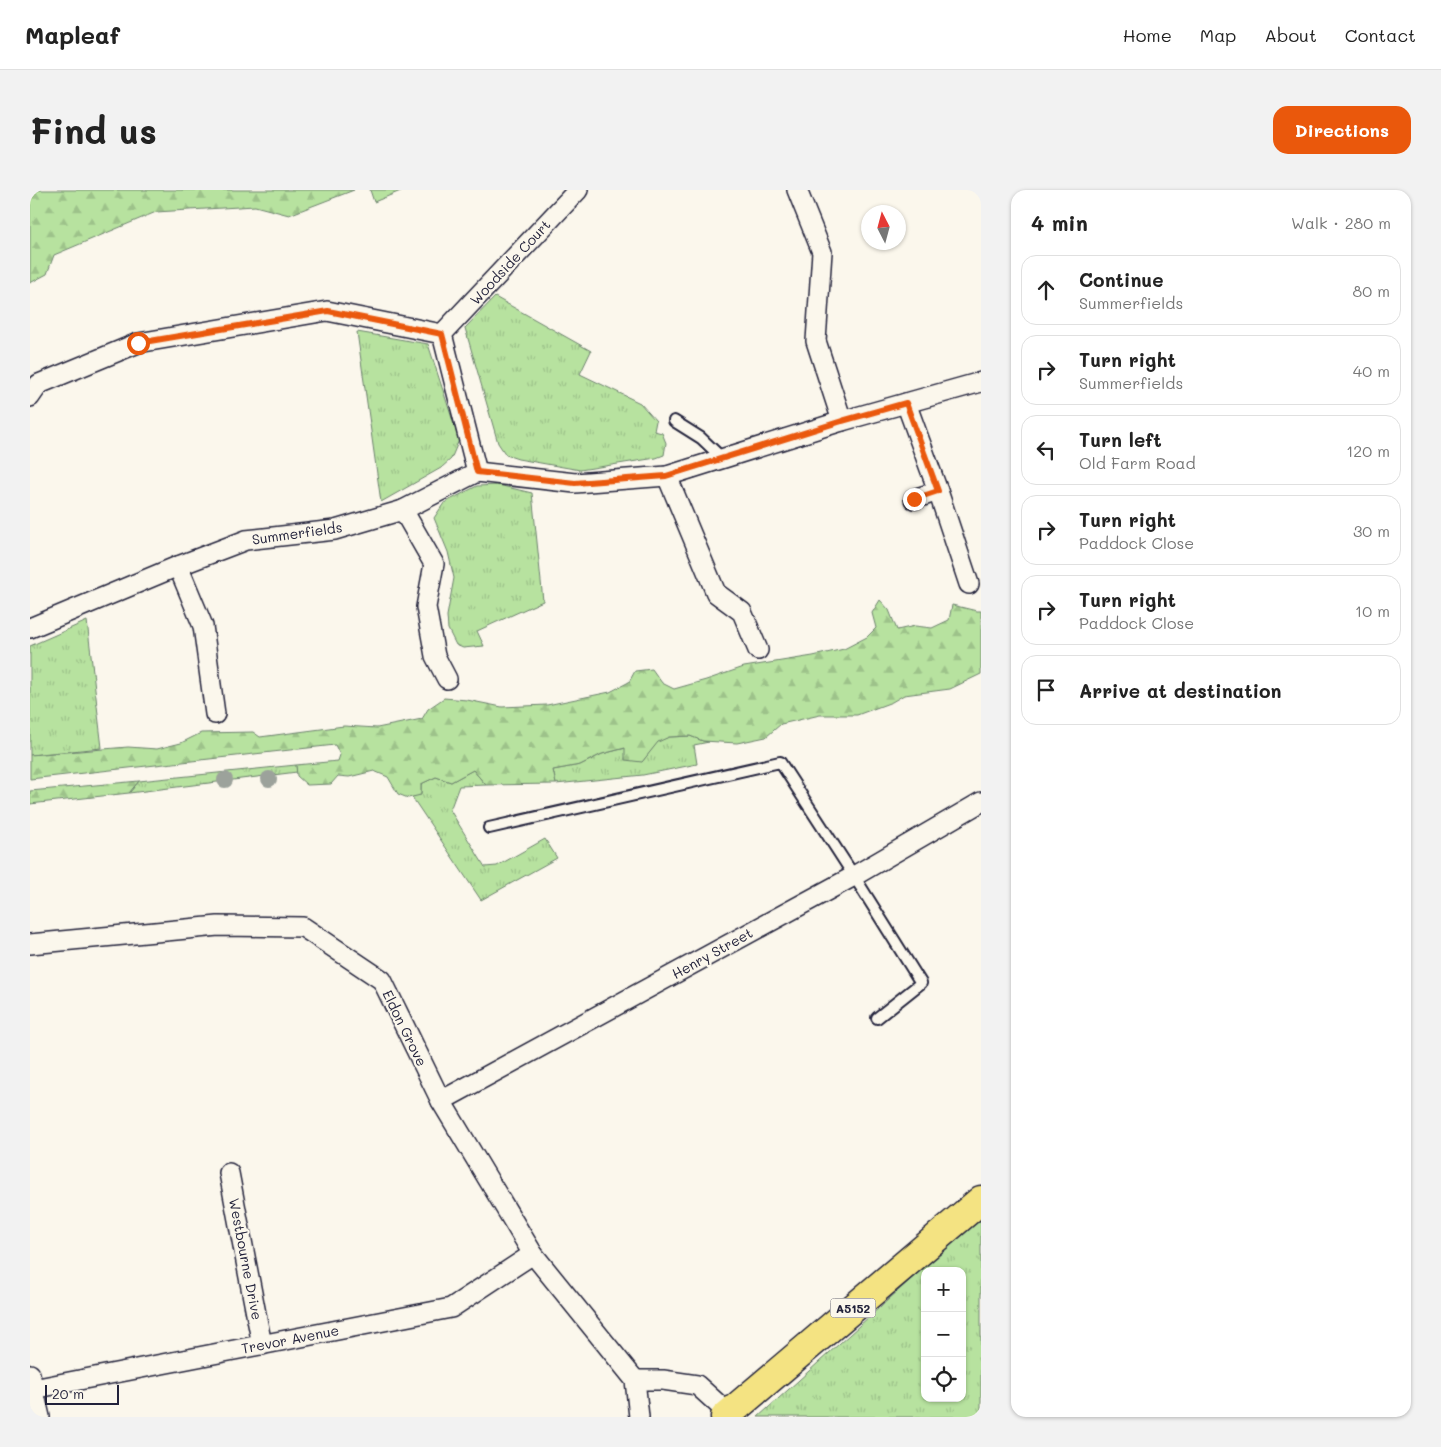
<!DOCTYPE html>
<html lang="en">
<head>
<meta charset="utf-8">
<style>
	:root { --surface:#fff; --page:#f2f2f2; --text:#222; --muted:#767676; --line:#e0e0e0; --accent:#ea580c }
	body { margin:0; font-family:Mali,sans-serif; background:var(--page); color:var(--text) }
	.controls { position:absolute; right:15px; bottom:15px; display:grid; overflow:hidden; border-radius:10px; box-shadow:0 1px 4px #0004 }
	.controls button { width:45px; height:45px; display:grid; place-items:center; padding:0; border:0; border-bottom:1px solid var(--line); background:var(--surface); color:var(--text); font:25px sans-serif }
	.compass { position:absolute; left:831px; top:15px; width:45px; height:45px; border-radius:50%; background:var(--surface); box-shadow:0 1px 4px #0004; rotate:354deg }
	.scale { position:absolute; left:15px; bottom:12px; width:74px; box-sizing:border-box; padding-left:5px; border:2px solid #22223b; border-top:0; font-size:14px; line-height:18px; white-space:nowrap; color:#22223b; -webkit-text-stroke:4px #fbf7ec; paint-order:stroke }
	.stop { position:absolute; width:15px; height:15px; margin:-11px; border:4px solid #ea580c; border-radius:50%; background:#fff }
	.stop.end { background:#ea580c; border-color:#fff; box-shadow:0 1px 5px #0008 }
	.list { margin:0; padding:0; list-style:none }
	h2 { display:flex; justify-content:space-between; align-items:center; height:65px; margin:0; padding:0 20px; font-size:21px }
	h2 small { font-size:16px; font-weight:400; color:var(--muted) }
	.list li { display:grid; grid-template-columns:32px 1fr auto; gap:15px; align-items:center; box-sizing:border-box; height:70px; margin:0 10px 10px; padding:0 10px; border:1px solid var(--line); border-radius:15px }
	.list b { display:block; font-size:19px; white-space:nowrap }
	.list p { margin:0; font-size:16px; white-space:nowrap; color:var(--muted) }
	.list em { font-size:16px; font-style:normal; color:var(--muted) }
	.icon { flex:none; width:28px; height:28px; fill:none; stroke:currentColor; stroke-width:2; stroke-linecap:round; stroke-linejoin:round }
	.map { position:relative; flex:none; width:951px; height:1227px; overflow:hidden; border-radius:15px }
	header { display:flex; align-items:center; gap:30px; box-sizing:border-box; height:70px; padding:0 25px; background:var(--surface); border-bottom:1px solid var(--line) }
	header strong { font-size:24px }
	nav { display:flex; gap:28px; margin-inline-start:auto; font-size:18px }
	.intro { display:flex; align-items:center; justify-content:space-between; box-sizing:border-box; height:120px; padding:0 30px }
	h1 { margin:0; font-size:35px }
	.button { padding:12px 22px; border-radius:15px; background:var(--accent); color:#fff; font-size:18px; font-weight:700 }
	main { display:flex; gap:30px; padding:0 30px }
	aside { flex:1; background:var(--surface); border-radius:15px; box-shadow:0 1px 4px #0004 }
	.map>svg:first-child { display:block }
	.grass { fill:url(#grass-tufts); stroke:#6c826d; fill-rule:evenodd }
	.forest { fill:url(#forest-firs); stroke:#6c826d }
	.lines { fill:none; stroke-linecap:round; stroke-linejoin:round }
	.lane-casing { stroke:#22223b; stroke-width:14 }
	.street-casing { stroke:#22223b; stroke-width:22 }
	.primary-casing { stroke:#22223b; stroke-width:31 }
	.lane { stroke:#fbf7ec; stroke-width:10 }
	.street { stroke:#fbf7ec; stroke-width:19 }
	.primary { stroke:#f4e382; stroke-width:28 }
	.tree { fill:#9ca29b }
	.route { stroke:#ea580c; stroke-width:6 }
	.labels { text-anchor:middle; dominant-baseline:central; stroke-width:4.5; stroke-linejoin:round; paint-order:stroke }
	.shield { fill:#fbf7ec; stroke:#636270; stroke-width:1 }
	.shield-label { font-size:12px; font-weight:bold; fill:#22223b }
	.street-label { font-size:14px; fill:#22223b; stroke:#fbf7ec }
</style>
</head>
<body>
<header>
<strong>Mapleaf</strong>
<nav><a>Home</a><a>Map</a><a>About</a><a>Contact</a></nav>
</header>
<div class="intro"><h1>Find us</h1><a class="button">Directions</a></div>
<main>
<div class="map">
<svg width="951" height="1227" viewBox="0 0 951 1227">
	<defs>
		<pattern id="grass-tufts" width="24" height="20" patternUnits="userSpaceOnUse" patternTransform="scale(1.25)"><rect width="24" height="20" fill="#b7e29f"/><path d="M3 7l-1-3M5 7V3M7 7l1-3M15 17l-1-3M17 17v-4M19 17l1-3" fill="none" stroke="#9dc28a"/></pattern>
		<pattern id="forest-firs" width="22" height="20" patternUnits="userSpaceOnUse" patternTransform="scale(1.25)"><rect width="22" height="20" fill="#b7e29f"/><path d="M5 1l3.5 6h-7zM16 11l3.5 6h-7z" fill="#9dc28a"/></pattern>
	</defs>
	<rect width="100%" height="100%" fill="#fbf7ec"/>
	<filter id="ink" filterUnits="userSpaceOnUse"><feTurbulence type="fractalNoise" baseFrequency=".02" numOctaves="2"/><feDisplacementMap in="SourceGraphic" scale="10" xChannelSelector="R" yChannelSelector="G"/><feConvolveMatrix kernelMatrix="1 2 1 2 8 2 1 2 1" color-interpolation-filters="sRGB"/></filter>
	<g filter="url(#ink)">
		<g class="grass">
			<polygon points="465,107 561,161 550,184 610,213 626,231 624,241 632,243 636,253 634,265 626,268 550,280 488,269 476,265 468,253 435,138"/>
			<polygon points="327,142 398,154 429,250 421,269 411,278 351,312"/>
			<polygon points="468,295 502,303 513,411 447,441 454,456 433,458 426,455 418,439 417,426 424,388 418,362 404,328 414,313 447,296"/>
			<polygon points="57,431 72,558 0,565 0,456"/>
			<polygon points="660,546 673,551 679,552 664,555 667,574 613,585 526,594 523,580 550,575 572,564 596,558 612,572 628,551 639,547"/>
			<polygon points="266,575 267,582 99,603 109,591"/>
			<polygon points="443,580 456,595 429,596 420,620 455,677 467,676 515,649 527,668 451,710 382,607 391,604 391,594 406,587 421,592"/>
			<path d="M951 1026V1227H728ZM895 1081H932V1208H895Z"/>
		</g>
		<g class="forest">
			<polygon points="0,0 324,0 259,25 225,16 126,22 24,65 17,84 0,93"/>
			<polygon points="340,0 373,0 344,12"/>
			<polygon points="850,410 859,420 867,440 885,436 902,438 919,430 922,415 947,421 951,421 951,484 920,499 874,505 862,512 827,525 790,525 751,534 736,547 707,553 673,551 660,546 639,547 628,552 612,572 595,570 595,558 572,564 550,575 523,580 526,594 456,595 443,580 421,592 406,587 391,594 391,605 378,608 368,604 358,587 344,581 319,587 308,586 301,594 277,595 267,586 266,575 308,571 310,565 305,555 0,589 0,565 98,557 127,559 151,553 171,543 223,542 230,547 314,536 347,538 392,529 398,519 414,508 437,510 472,517 517,515 580,502 599,492 605,481 622,479 632,493 644,499 676,490 714,477 783,466 814,459 837,447 846,438 842,423"/>
			<polygon points="109,591 99,603 0,614 0,601"/>
		</g>
		<g class="lines">
			<defs>
				<g id="lane">
					<polyline points="644,231 671,248 693,269"/>
					<polyline points="459,638 750,572 824,686 891,793 847,828"/>
				</g>
				<g id="street">
					<polyline points="767,0 792,62 786,151 812,231"/>
					<polyline points="412,144 548,0"/>
					<polyline points="0,207 9,194 108,153 297,121 412,144 447,282 373,320 305,340 216,350 148,376 0,438"/>
					<polyline points="876,213 908,301 939,394"/>
					<polyline points="447,282 545,293 637,286 812,231 951,192"/>
					<polyline points="637,286 686,403 712,422 728,460"/>
					<polyline points="884,309 908,301"/>
					<polyline points="373,320 404,374 396,417 405,466 417,489"/>
					<polyline points="148,376 173,436 185,524"/>
					<polyline points="0,754 188,736 273,737 352,790 411,911 503,1064 605,1190 609,1227"/>
					<polyline points="411,911 824,686 951,612"/>
					<polyline points="199,983 232,1155"/>
					<polyline points="0,1184 10,1227"/>
					<polyline points="605,1190 633,1190 667,1195 699,1224"/>
					<polyline points="3,1199 421,1118 503,1064"/>
				</g>
				<polyline id="primary" points="695,1227 951,1010"/>
			</defs>
			<use href="#lane" class="lane-casing"/>
			<use href="#street" class="street-casing"/>
			<use href="#primary" class="primary-casing"/>
			<use href="#lane" class="lane"/>
			<use href="#street" class="street"/>
			<use href="#primary" class="primary"/>
		</g>
		<g class="tree">
			<circle cx="239" cy="589" r="8"/>
			<circle cx="195" cy="590" r="8"/>
		</g>
	</g>
	<g class="lines" filter="url(#ink)">
		<polyline class="route" points="108,153 298,121 412,144 447,282 545,293 636,286 812,231 876,213 908,301 884,309"/>
	</g>
	<g class="labels">
		<rect class="shield" x="800.5" y="1108.5" width="45" height="19" rx="4"/>
		<g class="shield-label">
			<text x="823" y="1118">A5152</text>
		</g>
		<g class="street-label">
			<text transform="translate(480 72) rotate(-47)">Woodside Court</text>
			<text transform="translate(267 343) rotate(-8)">Summerfields</text>
			<text transform="translate(682 763) rotate(-29)">Henry Street</text>
			<text transform="translate(375 838) rotate(64)">Eldon Grove</text>
			<text transform="translate(216 1069) rotate(79)">Westbourne Drive</text>
			<text transform="translate(260 1149) rotate(-11)">Trevor Avenue</text>
		</g>
	</g>
</svg>
<div class="controls">
<button>+</button>
<button>−</button>
<button><svg class="icon" aria-label="locate" viewBox="0 0 24 24"><circle cx="12" cy="12" r="6"/><path d="M12 2v4M12 18v4M2 12h4M18 12h4"/></svg></button>
</div>
<svg class="compass" viewBox="-18 -18 36 36"><path d="M0-13l5 13h-10z" fill="#e53935"/><path d="M0 13l5-13h-10z" fill="#767676"/></svg>
<div class="scale">20 m</div>
<div class="stop" style="left:108px;top:153px"></div>
<div class="stop end" style="left:884px;top:309px"></div>
</div>
<aside>
<h2>4 min<small>Walk · 280 m</small></h2>
<ul class="list">
<li><svg class="icon" aria-label="ahead" viewBox="0 0 24 24"><path d="M12 20V5M6 11l6-6 6 6"/></svg><div><b>Continue</b><p>Summerfields</p></div><em>80 m</em></li>
<li><svg class="icon" aria-label="right" viewBox="0 0 24 24"><path d="M7 20v-9h11M14 6l5 5-5 5"/></svg><div><b>Turn right</b><p>Summerfields</p></div><em>40 m</em></li>
<li><svg class="icon" aria-label="left" viewBox="0 0 24 24"><path d="M17 20v-9H6M10 6l-5 5 5 5"/></svg><div><b>Turn left</b><p>Old Farm Road</p></div><em>120 m</em></li>
<li><svg class="icon" aria-label="right" viewBox="0 0 24 24"><path d="M7 20v-9h11M14 6l5 5-5 5"/></svg><div><b>Turn right</b><p>Paddock Close</p></div><em>30 m</em></li>
<li><svg class="icon" aria-label="right" viewBox="0 0 24 24"><path d="M7 20v-9h11M14 6l5 5-5 5"/></svg><div><b>Turn right</b><p>Paddock Close</p></div><em>10 m</em></li>
<li><svg class="icon" aria-label="arrive" viewBox="0 0 24 24"><path d="M6 21V4h12l-3 4 3 4H6"/></svg><div><b>Arrive at destination</b></div></li>
</ul>
</aside>
</main>
</body>
</html>
